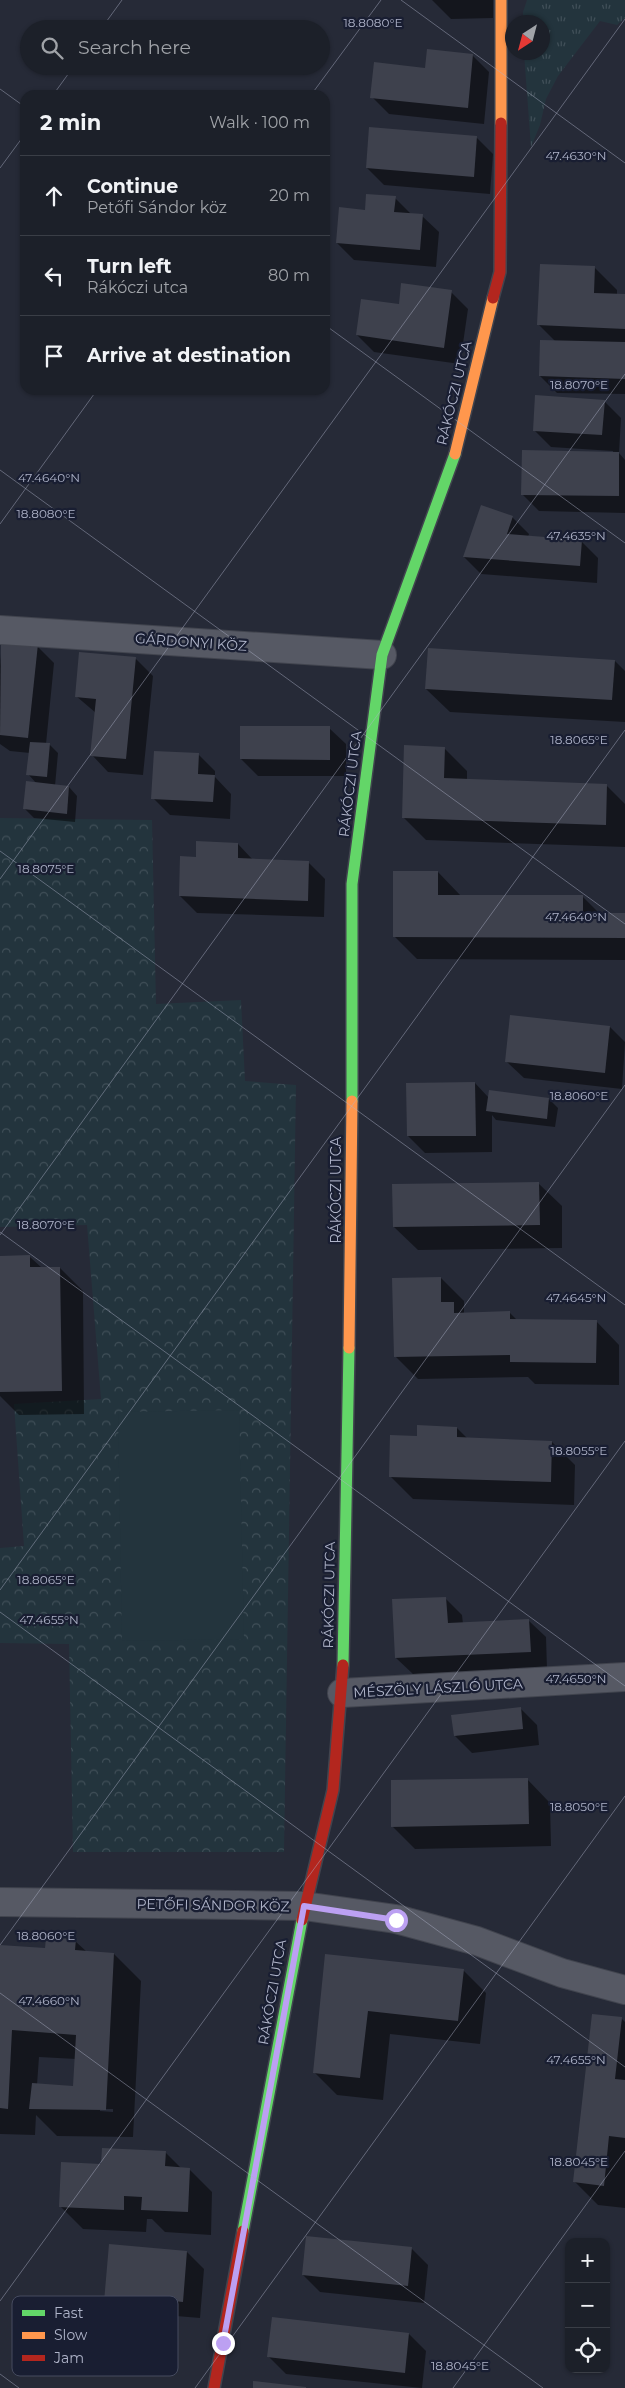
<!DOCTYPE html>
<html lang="en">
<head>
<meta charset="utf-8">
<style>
	:root { --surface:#1c2029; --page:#252831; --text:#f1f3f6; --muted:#a0a3a8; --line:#3a3e46 }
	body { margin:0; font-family:Montserrat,sans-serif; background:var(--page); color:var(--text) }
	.controls { position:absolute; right:15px; bottom:15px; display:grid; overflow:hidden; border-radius:10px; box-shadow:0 1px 4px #0004 }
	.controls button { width:45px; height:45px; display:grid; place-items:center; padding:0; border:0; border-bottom:1px solid var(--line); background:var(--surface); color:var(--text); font:25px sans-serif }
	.compass { position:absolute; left:505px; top:15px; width:45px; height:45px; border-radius:50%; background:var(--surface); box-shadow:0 1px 4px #0004; rotate:216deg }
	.stop { position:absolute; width:15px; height:15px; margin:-11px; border:4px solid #bca0f2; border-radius:50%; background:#fff }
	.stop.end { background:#bca0f2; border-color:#fff; box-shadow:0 1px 5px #0008 }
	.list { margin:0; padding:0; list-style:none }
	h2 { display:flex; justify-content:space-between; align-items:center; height:65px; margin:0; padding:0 20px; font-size:21px }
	h2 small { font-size:16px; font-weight:400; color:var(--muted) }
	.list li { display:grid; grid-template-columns:32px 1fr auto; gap:15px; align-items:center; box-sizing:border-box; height:80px; padding:0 20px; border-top:1px solid var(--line) }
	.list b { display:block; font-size:19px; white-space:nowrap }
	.list p { margin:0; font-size:16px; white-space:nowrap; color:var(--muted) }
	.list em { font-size:16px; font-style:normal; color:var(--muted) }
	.icon { flex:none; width:28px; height:28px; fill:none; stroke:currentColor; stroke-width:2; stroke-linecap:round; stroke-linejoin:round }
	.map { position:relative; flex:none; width:625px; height:2388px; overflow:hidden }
	.search { position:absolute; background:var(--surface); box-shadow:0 1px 4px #0004; left:20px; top:20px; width:310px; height:55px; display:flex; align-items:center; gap:12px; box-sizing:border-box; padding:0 18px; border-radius:28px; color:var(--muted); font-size:19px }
	.panel { position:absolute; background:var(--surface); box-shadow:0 1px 4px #0004; left:20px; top:90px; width:310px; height:305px; border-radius:15px }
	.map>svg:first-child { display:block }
	.grass { fill:url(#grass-tufts) }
	.forest { fill:url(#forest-crowns) }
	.pitch { fill:#23343d }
	.shadow { fill:#0007; fill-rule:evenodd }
	.building { fill:#3e414d }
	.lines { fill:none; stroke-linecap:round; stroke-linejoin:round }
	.street-casing { stroke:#41444e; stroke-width:30 }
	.fast-casing { stroke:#41444e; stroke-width:14 }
	.slow-casing { stroke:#41444e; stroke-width:14 }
	.jam-casing { stroke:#41444e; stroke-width:14 }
	.street { stroke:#565964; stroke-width:28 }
	.fast { stroke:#63d668; stroke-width:11 }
	.slow { stroke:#ff974d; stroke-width:11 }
	.jam { stroke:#b3261e; stroke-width:11 }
	.route { stroke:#bca0f2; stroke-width:6 }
	.ticks { fill:none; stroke:#afb4c9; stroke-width:1; stroke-opacity:0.45 }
	.labels { text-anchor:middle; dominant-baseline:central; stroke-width:4.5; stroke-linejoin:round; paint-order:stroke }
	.street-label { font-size:14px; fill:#afb4c9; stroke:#191e32 }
	.key { fill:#191e32; stroke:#464b5f; stroke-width:1 }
	.key-label { font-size:14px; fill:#afb4c9 }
	.ticks-label { font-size:12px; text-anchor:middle; fill:#afb4c9; stroke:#191e32; stroke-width:4.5; stroke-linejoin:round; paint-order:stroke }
</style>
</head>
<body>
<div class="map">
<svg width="625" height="2388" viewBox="0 0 625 2388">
	<defs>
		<pattern id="grass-tufts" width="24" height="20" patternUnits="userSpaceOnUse" patternTransform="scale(1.25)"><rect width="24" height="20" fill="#23343d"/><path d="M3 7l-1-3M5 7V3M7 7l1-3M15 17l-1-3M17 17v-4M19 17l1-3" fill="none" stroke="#404f58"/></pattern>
		<pattern id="forest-crowns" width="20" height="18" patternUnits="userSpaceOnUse" patternTransform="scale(1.25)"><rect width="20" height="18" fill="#23343d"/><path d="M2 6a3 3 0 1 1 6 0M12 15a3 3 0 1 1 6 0" fill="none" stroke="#404f58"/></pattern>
	</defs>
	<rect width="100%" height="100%" fill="#262a37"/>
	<polygon class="grass" points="527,0 625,0 625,18 617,25 600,21 558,76 546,99 540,125 531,147 524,53 542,52 542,22 523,22 523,12"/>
	<polygon class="forest" points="0,818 152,820 156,1004 241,1000 245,1081 296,1085 284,1852 73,1852 69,1644 0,1643 0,1548 24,1546 14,1404 101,1399 87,1225 0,1227"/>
	<polygon class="pitch" points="239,1410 244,1639 122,1641 118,1412"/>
	<g class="shadow">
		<polygon points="432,0 493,0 493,18 451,19"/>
		<polygon points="472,55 489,72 484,124 389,114 372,97"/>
		<polygon points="476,137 493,154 490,194 384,185 367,168"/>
		<polygon points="395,198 412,215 422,216 439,232 436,267 354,260 337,243 366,211"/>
		<polygon points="594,267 617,290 617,295 625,296 625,394 557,393 540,376 555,341 539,325"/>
		<polygon points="451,292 468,309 460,364 374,352 357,335 400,306"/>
		<polygon points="604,401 621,418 619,453 625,460 625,513 539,511 522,494 613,454 613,451 551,447 534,430"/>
		<polygon points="512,517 529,534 528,537 581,541 598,558 597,583 481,574 464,557"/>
		<polygon points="2,642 37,646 54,663 46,744 49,744 58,753 55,786 69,787 77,796 75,822 34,818 25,809 37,784 28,774 30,753 10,751 0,744 0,666"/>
		<polygon points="136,659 153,676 143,775 108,772 92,755 96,713 76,696"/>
		<polygon points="615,661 625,671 625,722 450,712 426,689"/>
		<polygon points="329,728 346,744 346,776 258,776 241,759"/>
		<polygon points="444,748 467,771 467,780 606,785 625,804 625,847 426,840 403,817"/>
		<polygon points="198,754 215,771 215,777 231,794 230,819 170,815 153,798"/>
		<polygon points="238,844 253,860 308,862 325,879 324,917 197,913 180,896 197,858"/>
		<polygon points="438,872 461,896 583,897 600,914 625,914 625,960 417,959 394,936"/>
		<polygon points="610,1027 625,1042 622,1089 524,1078 507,1062"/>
		<polygon points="475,1083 489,1098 549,1099 558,1108 555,1127 496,1120 492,1115 492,1152 425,1153 408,1136"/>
		<polygon points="538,1183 562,1206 562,1248 418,1250 394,1227"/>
		<polygon points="0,1257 30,1257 42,1268 60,1268 83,1291 84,1414 19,1415 0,1396"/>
		<polygon points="441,1278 464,1301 464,1314 510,1313 517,1320 596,1321 619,1345 619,1385 535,1384 528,1377 418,1379 395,1356"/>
		<polygon points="457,1428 468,1439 552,1442 575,1465 574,1505 413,1499 390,1476 418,1437"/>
		<polygon points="445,1598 462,1615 463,1624 529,1621 546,1637 547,1669 413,1674 396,1658"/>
		<polygon points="520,1708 537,1725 539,1745 472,1753 455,1736"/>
		<polygon points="527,1779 550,1803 551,1846 415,1849 392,1826"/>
		<path d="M75 1941 87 1952 114 1954 141 1981 133 2137 57 2136 36 2115 35 2135 0 2134V1947L46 1950ZM39 2057 76 2059 74 2087 37 2085ZM100 2109H113V2112L100 2111Z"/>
		<polygon points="326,1955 463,1970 486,1993 480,2044 390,2034 383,2100 337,2095 314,2072"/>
		<polygon points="622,2019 625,2022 625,2208 598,2205 575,2182"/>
		<polygon points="165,2152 181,2168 189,2169 212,2192 211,2235 165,2232 152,2219 147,2219 146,2232 83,2229 60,2206 102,2165"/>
		<polygon points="411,2248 428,2265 424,2303 320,2292 303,2275"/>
		<polygon points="187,2252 204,2269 200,2318 152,2314 152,2321 123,2319 106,2302"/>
		<polygon points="409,2334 426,2351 422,2388 286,2374 269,2357"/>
	</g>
	<g class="building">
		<polygon points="427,49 473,54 468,108 370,98 374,62 425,68"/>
		<polygon points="369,127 477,136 474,177 366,168"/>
		<polygon points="366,194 396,196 394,212 423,214 420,250 336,243 339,207 365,210"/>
		<polygon points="540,264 595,266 594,293 625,294 625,329 537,325"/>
		<polygon points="401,283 452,290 444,348 356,335 361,299 399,304"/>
		<polygon points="540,340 625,342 625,379 539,376"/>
		<polygon points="535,395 605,400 602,435 533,431"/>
		<polygon points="522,450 619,452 619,496 521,495"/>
		<polygon points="481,505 513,516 507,534 582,540 580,566 463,557"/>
		<polygon points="1,641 38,644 28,738 0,735"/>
		<polygon points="428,648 615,660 612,700 425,689"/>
		<polygon points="79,652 136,657 126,759 90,756 96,699 75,697"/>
		<polygon points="240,726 330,726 330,760 240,759"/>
		<polygon points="30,742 50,743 47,777 26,775"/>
		<polygon points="404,745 445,747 444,778 607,784 606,825 402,818"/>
		<polygon points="154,751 199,753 198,774 215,775 213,802 151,799"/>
		<polygon points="26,781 69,786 67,814 23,809"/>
		<polygon points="196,841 238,843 238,858 309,861 308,901 179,896 180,856 196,857"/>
		<polygon points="393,871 438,871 438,895 583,895 583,913 625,913 625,938 393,937"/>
		<polygon points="510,1015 610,1026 605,1073 505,1062"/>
		<polygon points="475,1082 476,1136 407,1136 406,1083"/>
		<polygon points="489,1090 549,1098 547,1119 486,1111"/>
		<polygon points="539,1182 540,1225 393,1227 392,1184"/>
		<polygon points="30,1255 30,1267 60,1267 62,1391 0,1392 0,1256"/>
		<polygon points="441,1277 441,1302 454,1302 454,1313 510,1311 510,1319 597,1320 596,1363 510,1362 510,1355 394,1357 392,1278"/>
		<polygon points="417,1425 457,1427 457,1437 552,1441 551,1482 389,1477 390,1435 417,1436"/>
		<polygon points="446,1597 448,1623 529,1619 531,1652 395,1658 392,1599"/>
		<polygon points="521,1707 523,1729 454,1736 451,1715"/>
		<polygon points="528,1778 529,1824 391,1827 391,1780"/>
		<polygon points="46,1938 76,1939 75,1950 114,1953 106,2110 29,2109 32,2083 73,2086 76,2035 12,2030 8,2109 0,2108 0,1945 45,1948"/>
		<polygon points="325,1954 464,1969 458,2021 368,2011 360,2078 313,2073"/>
		<polygon points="592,2014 622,2017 615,2079 625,2080 625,2138 609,2136 604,2186 573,2182"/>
		<polygon points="102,2148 166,2151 165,2166 190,2168 188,2212 141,2210 142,2197 124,2196 124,2210 59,2207 61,2162 101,2164"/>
		<polygon points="306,2236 412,2247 408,2286 302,2275"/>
		<polygon points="109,2244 187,2251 183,2302 135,2297 135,2305 104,2302"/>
		<polygon points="272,2317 409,2333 405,2373 267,2357"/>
		<polygon points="253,2381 306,2387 306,2388 253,2388"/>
	</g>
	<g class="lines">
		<defs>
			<g id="street">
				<polyline points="0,630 382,655"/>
				<polyline points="342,1693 625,1677"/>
				<polyline points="0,1902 304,1906 396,1919 477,1941 562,1973 625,1990"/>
			</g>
			<g id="fast">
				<polyline points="352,1101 352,884 382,655 455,454"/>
				<polyline points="343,1665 349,1348"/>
				<polyline points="243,2231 302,1920"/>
			</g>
			<g id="slow">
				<polyline points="501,123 501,0"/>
				<polyline points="455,454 493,298"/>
				<polyline points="349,1348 352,1101"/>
			</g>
			<g id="jam">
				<polyline points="493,298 500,272 501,123"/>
				<polyline points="302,1920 333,1790 343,1665"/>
				<polyline points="214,2388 243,2231"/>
			</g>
		</defs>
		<use href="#street" class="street-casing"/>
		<use href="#fast" class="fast-casing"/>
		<use href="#slow" class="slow-casing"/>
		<use href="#jam" class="jam-casing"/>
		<use href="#street" class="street"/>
		<use href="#fast" class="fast"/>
		<use href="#slow" class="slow"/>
		<use href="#jam" class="jam"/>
	</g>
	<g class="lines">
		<polyline class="route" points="223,2343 304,1906 396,1920"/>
	</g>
	<path class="ticks" d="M401 0 625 163M101 29 122 0M0 89 25 107M53 95 74 66M311 95 381 0M0 168 25 134M325 325 625 543M0 470 625 924M0 524 97 390M0 851 625 1305M0 879 625 19M0 1232 625 1686M0 1235 625 374M0 1590 625 730M0 1612 625 2067M0 1945 625 1085M0 1993 543 2388M0 2301 625 1441M0 2374 19 2388M195 2388 625 1796M453 2388 625 2151"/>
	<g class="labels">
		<g class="street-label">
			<text transform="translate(454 393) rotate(-76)">RÁKÓCZI UTCA</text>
			<text transform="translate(191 642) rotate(4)">GÁRDONYI KÖZ</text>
			<text transform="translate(350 784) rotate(-83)">RÁKÓCZI UTCA</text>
			<text transform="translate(336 1190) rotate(-90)">RÁKÓCZI UTCA</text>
			<text transform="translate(329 1595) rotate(-89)">RÁKÓCZI UTCA</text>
			<text transform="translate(438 1688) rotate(-3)">MÉSZÖLY LÁSZLÓ UTCA</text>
			<text transform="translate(213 1905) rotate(1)">PETŐFI SÁNDOR KÖZ</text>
			<text transform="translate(272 1992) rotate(-80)">RÁKÓCZI UTCA</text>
		</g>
	</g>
	<rect x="12" y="2296" width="166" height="80" rx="8" class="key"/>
	<rect x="22" y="2310" width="23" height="6" fill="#63d668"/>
	<rect x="22" y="2332" width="23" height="7" fill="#ff974d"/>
	<rect x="22" y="2355" width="23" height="6" fill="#b3261e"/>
	<g class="key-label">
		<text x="54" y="2318">Fast</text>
		<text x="54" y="2340">Slow</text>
		<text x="54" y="2363">Jam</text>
	</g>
	<g class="ticks-label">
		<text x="373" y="27">18.8080°E</text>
		<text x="576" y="160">47.4630°N</text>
		<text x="579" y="389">18.8070°E</text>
		<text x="49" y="482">47.4640°N</text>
		<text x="46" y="518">18.8080°E</text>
		<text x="576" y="540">47.4635°N</text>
		<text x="579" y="744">18.8065°E</text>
		<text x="46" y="873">18.8075°E</text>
		<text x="576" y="921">47.4640°N</text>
		<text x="579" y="1100">18.8060°E</text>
		<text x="46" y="1229">18.8070°E</text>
		<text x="576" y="1302">47.4645°N</text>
		<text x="579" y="1455">18.8055°E</text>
		<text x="46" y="1584">18.8065°E</text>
		<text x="49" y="1624">47.4655°N</text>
		<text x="576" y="1683">47.4650°N</text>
		<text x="579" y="1811">18.8050°E</text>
		<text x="46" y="1940">18.8060°E</text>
		<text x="49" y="2005">47.4660°N</text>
		<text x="576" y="2064">47.4655°N</text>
		<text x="579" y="2166">18.8045°E</text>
		<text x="460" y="2370">18.8045°E</text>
	</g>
</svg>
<div class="controls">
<button>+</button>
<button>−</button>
<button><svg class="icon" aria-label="locate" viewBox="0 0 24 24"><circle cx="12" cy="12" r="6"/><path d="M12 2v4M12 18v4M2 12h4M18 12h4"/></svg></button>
</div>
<svg class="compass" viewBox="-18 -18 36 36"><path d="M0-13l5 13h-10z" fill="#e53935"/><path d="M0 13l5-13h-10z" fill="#a0a3a8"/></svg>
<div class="stop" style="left:396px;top:1920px"></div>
<div class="stop end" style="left:223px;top:2343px"></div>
<div class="search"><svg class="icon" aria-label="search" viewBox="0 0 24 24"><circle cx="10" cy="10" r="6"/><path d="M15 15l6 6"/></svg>Search here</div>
<section class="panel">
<h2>2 min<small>Walk · 100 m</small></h2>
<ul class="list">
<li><svg class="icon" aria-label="ahead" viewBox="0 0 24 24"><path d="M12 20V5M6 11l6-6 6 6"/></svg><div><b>Continue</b><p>Petőfi Sándor köz</p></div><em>20 m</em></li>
<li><svg class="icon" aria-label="left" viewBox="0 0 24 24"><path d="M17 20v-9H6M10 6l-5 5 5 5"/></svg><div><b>Turn left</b><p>Rákóczi utca</p></div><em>80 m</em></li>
<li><svg class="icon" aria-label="arrive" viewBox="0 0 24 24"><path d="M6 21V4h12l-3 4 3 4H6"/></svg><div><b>Arrive at destination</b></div></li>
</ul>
</section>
</div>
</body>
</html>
